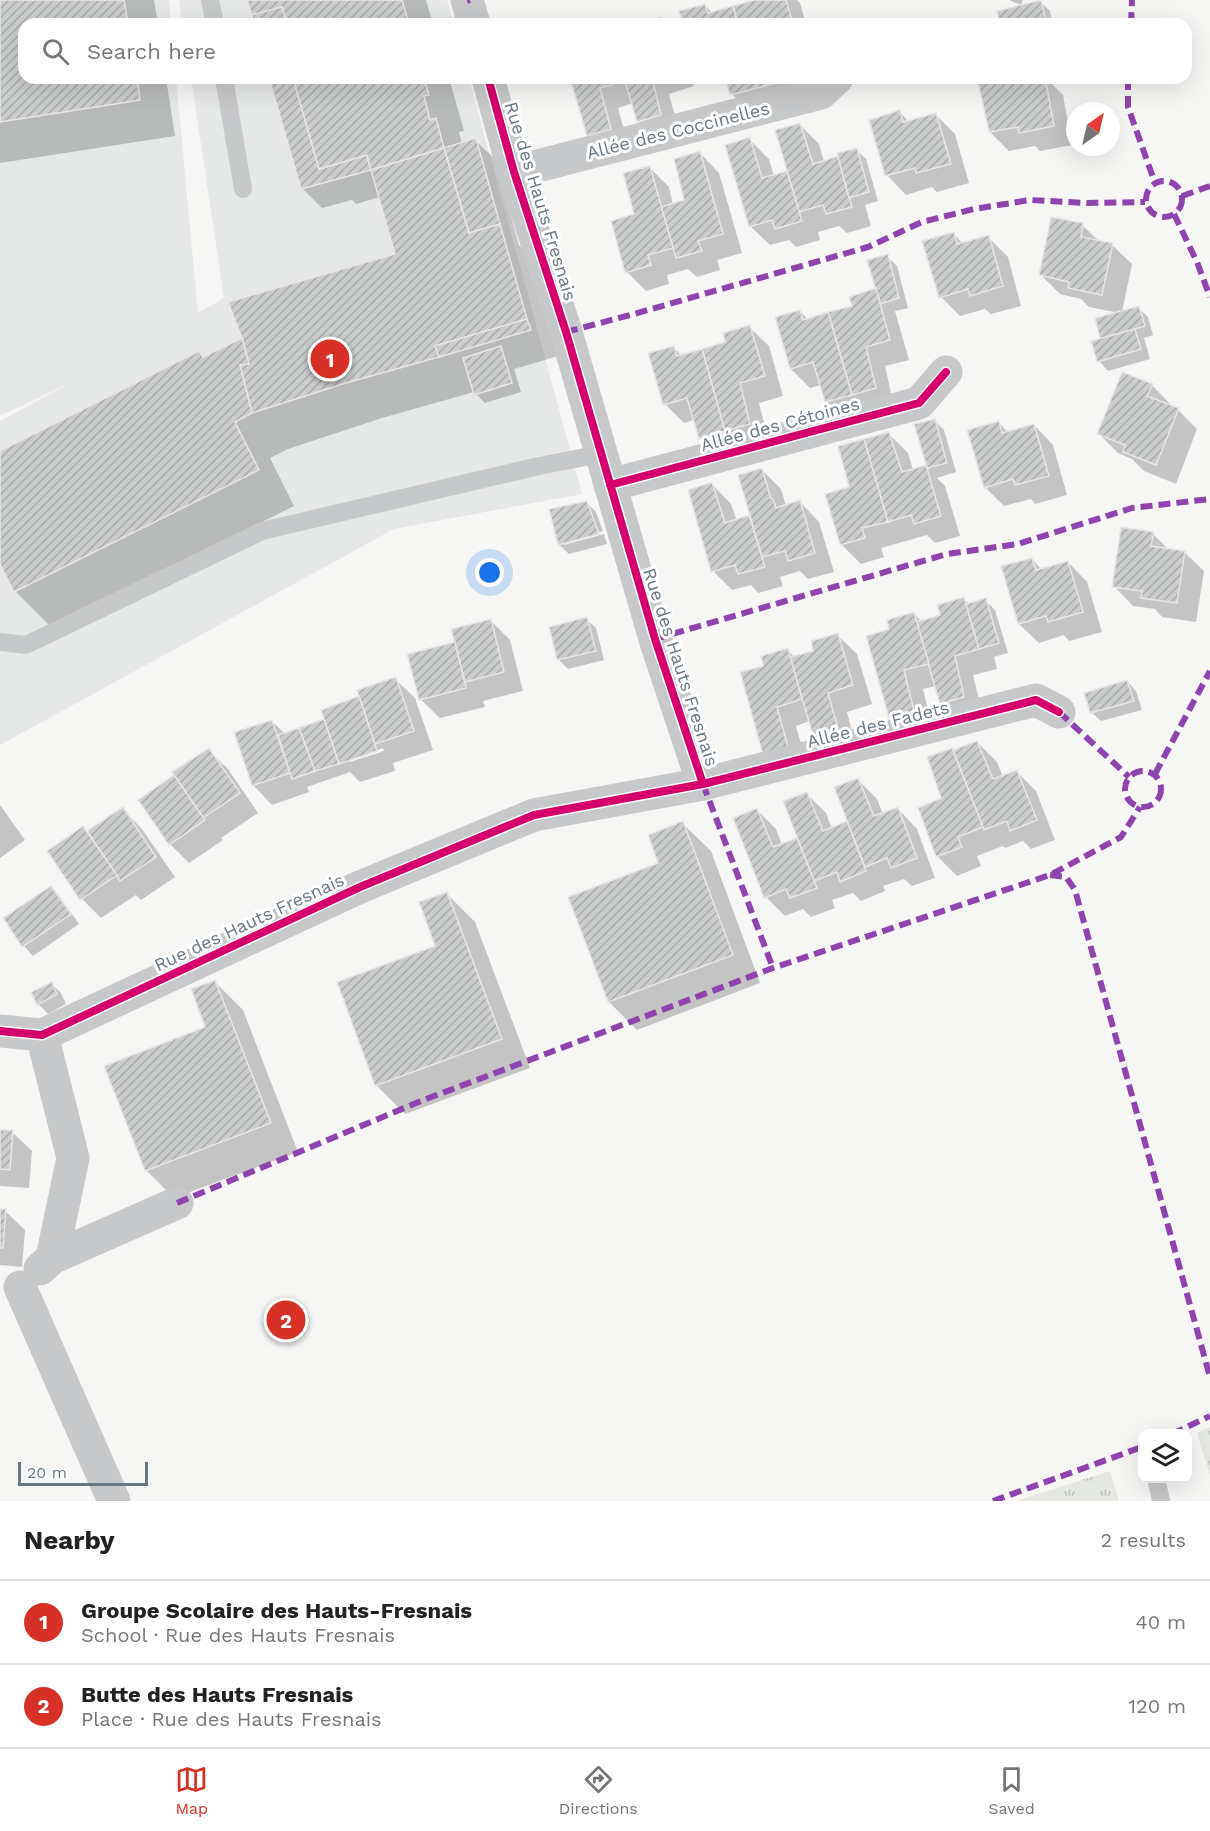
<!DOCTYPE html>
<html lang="en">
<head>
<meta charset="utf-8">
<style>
	:root { --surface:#fff; --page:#f2f2f2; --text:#222; --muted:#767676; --line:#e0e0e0; --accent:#d93025 }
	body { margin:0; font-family:"Work Sans",sans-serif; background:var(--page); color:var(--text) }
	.controls { position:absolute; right:18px; bottom:18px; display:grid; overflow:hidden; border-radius:12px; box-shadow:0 6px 24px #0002 }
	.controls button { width:54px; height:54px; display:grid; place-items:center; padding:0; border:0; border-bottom:2px solid var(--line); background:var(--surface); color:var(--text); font:30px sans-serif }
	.compass { position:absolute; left:1066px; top:102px; width:54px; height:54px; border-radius:50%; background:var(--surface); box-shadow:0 6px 24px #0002; rotate:34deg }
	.scale { position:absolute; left:18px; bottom:15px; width:130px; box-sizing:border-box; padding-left:6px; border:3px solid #697882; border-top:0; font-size:16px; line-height:21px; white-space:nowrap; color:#697882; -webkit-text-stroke:4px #fff; paint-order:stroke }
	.you { position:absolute; left:490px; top:573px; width:21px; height:21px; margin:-15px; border:4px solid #fff; border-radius:50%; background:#1a73e8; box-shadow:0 0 0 9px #1a73e833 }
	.badge { display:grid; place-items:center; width:39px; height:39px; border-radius:50%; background:var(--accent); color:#fff; font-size:20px; font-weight:700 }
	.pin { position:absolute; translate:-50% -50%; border:3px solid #fff; box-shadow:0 2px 6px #0006 }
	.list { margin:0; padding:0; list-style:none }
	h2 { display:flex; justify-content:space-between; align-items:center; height:78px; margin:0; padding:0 24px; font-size:26px }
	h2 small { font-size:20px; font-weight:400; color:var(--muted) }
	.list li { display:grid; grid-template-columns:39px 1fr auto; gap:18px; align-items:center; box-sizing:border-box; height:84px; padding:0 24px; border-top:2px solid var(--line) }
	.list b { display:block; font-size:22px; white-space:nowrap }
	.list p { margin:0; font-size:20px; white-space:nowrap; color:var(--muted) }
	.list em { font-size:20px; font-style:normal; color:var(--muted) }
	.icon { flex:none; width:33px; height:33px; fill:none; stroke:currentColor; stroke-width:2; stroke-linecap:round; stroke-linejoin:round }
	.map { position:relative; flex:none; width:1210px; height:1501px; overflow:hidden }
	.search { position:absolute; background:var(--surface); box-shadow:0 6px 24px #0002; left:18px; right:18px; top:18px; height:66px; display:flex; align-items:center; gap:15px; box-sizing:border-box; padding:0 21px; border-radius:18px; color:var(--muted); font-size:22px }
	.sheet { height:246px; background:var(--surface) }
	nav { display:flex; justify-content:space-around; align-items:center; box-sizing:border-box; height:84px; border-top:2px solid var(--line); background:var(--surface); font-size:16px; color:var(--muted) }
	nav a { display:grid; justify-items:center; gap:3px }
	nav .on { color:var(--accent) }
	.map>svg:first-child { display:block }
	.built { fill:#e6e8e8 }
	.grass { fill:url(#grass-tufts) }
	.shadow { fill:#0003; fill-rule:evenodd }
	.building { fill:url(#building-hatch); stroke:#e6e6e4; stroke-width:1.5 }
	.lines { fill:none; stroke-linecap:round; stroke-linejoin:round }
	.service { stroke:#c7c8c9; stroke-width:18 }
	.minor { stroke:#c7c8c9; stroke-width:33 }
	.quiet { stroke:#8e44ad; stroke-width:6; stroke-dasharray:12 6; stroke-linecap:butt }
	.cycleway-casing { stroke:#fff; stroke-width:11 }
	.cycleway { stroke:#d6006c; stroke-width:8 }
	.labels { text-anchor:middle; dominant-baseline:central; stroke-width:6; stroke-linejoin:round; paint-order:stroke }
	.street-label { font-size:18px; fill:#697882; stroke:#fff }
</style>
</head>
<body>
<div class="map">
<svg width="1210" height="1501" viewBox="0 0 1210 1501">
	<defs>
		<pattern id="grass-tufts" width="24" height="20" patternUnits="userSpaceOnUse" patternTransform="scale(1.5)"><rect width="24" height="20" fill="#e5e7e3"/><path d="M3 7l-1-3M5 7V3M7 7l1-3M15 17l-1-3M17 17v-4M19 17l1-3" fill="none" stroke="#bec0bd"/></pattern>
		<pattern id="building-hatch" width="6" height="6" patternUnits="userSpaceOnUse" patternTransform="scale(1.5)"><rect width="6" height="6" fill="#cbcdcd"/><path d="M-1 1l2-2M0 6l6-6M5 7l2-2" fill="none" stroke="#a9abac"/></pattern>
	</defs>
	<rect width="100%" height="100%" fill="#f6f6f5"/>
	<g class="built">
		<polygon points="0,0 169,0 171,24 24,24 24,78 176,78 198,313 224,298 191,78 469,78 582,494 394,529 0,745 0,421 70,383 0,416"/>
		<polygon points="179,0 447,0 454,24 182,24"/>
	</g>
	<g class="grass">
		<polygon points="1210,1427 1210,1475 1197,1433"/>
		<polygon points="1110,1471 1119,1501 1017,1501"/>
	</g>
	<g class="shadow">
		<polygon points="0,0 154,0 158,24 24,24 24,78 166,78 175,136 0,163"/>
		<polygon points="249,0 426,0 433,24 256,24"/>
		<polygon points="759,0 797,0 800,3 806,24 685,24 705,5 712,13"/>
		<polygon points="1009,0 1023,0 1021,5"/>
		<polygon points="1040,1 1050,11 1053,24 1002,24"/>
		<polygon points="271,78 449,78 464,131 459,132 462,144 475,140 495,159 519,245 536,261 562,355 514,369 521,392 485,403 474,392 382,418 288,449 270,458 294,506 51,627 16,592 0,560 0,452 244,339 397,255 380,197 356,204 352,200 322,208 302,188"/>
		<polygon points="571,78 691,78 694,86 669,94 680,134 657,141 638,121 633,103 618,108 629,148 607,155 588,136"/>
		<polygon points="726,78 794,78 800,100 751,114 732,94"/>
		<polygon points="978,78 1016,78 1018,80 1046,78 1063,95 1072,145 1040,151 1035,146 1009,151 990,132"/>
		<polygon points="900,112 909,122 935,114 955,134 969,183 937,192 932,187 906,195 887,175"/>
		<polygon points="799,124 819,144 824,162 856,150 866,159 878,201 865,205 871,226 847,233 839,226 818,232 820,240 796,247 789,240 770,245 750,226 749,139 769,159 774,176 789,172"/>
		<polygon points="700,153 719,173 742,253 717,260 720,270 697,277 688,269 667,275 669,284 646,291 627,272 636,215 649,167 669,187 673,205 686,201"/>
		<polygon points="1082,225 1100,242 1112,245 1132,264 1122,312 1138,308 1148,317 1153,335 1144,338 1150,359 1108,371 1099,361 1102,340 1119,313 1089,307 1081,299 1060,294 1041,275"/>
		<polygon points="953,234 964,244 988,237 1008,257 1021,306 991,314 985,309 960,316 941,297"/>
		<polygon points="887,256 897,266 908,308 895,311 909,360 885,366 894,407 846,421 826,401 821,385 810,388 791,369 800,311 808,320 854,307 877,289"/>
		<polygon points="749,327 769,346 783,396 759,403 769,443 720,457 701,438 694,420 684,423 665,404 674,348 682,356 727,343"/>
		<polygon points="1152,385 1171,405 1170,407 1178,410 1197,429 1176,484 1144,471 1132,459 1118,453 1099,434"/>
		<polygon points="934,420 944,430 956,472 937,478 945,486 960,536 935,543 927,535 881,548 884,557 861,564 841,544 850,488 888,433 908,453 913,470 926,467 930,470 916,425"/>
		<polygon points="998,422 1009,433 1034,425 1053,445 1067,495 1035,504 1031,499 1004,506 985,487"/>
		<polygon points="762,470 781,489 786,506 800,502 819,522 834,572 808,579 800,571 780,577 783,586 758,593 751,585 732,590 713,571 712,484 731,504 737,521 751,516"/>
		<polygon points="587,503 596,512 603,531 564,542 564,545 604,534 607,544 569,554 559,545"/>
		<polygon points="1153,534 1169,550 1184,552 1204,571 1196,622 1162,617 1155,609 1133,606 1114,586"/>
		<polygon points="1032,559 1042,570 1068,562 1087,582 1102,632 1069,641 1064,635 1039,643 1019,624"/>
		<polygon points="964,599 970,605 985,600 995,610 1008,653 994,657 997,669 973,675 983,716 961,722 941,703 936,686 923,689 933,730 910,737 891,717 891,630 914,613 922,622 942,616"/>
		<polygon points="586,619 596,628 604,660 568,669 559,660"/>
		<polygon points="491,621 510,640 523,691 483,701 485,707 440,718 420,699 457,643"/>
		<polygon points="837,635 857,654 872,704 847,712 857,752 835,758 815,739 810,721 796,726 807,766 784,773 765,667 787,649 795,658 815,652"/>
		<path d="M395 679 415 698 433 750 393 763 395 771 360 782 350 772 307 787 309 792 272 805 253 785 272 721 285 734 328 726 323 711 361 697ZM383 748 384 751 350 762V759Z"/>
		<polygon points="1127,681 1136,691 1142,710 1101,721 1091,712"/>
		<polygon points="977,742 997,762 1003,777 1017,772 1036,791 1055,840 1031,849 1023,841 1005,848 1003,846 977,856 981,866 957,876 937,856 943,799 928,758"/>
		<polygon points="208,750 228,769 258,813 221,838 223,840 189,863 170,844 177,775"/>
		<polygon points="858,780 877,799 883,814 898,809 917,829 935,878 912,886 904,879 883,886 885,891 861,901 853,893 832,900 835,908 811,917 803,909 785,916 766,897 757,810 776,829 782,845 799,839 807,794 826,813 832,829 849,822"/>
		<polygon points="0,805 25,840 0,858"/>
		<polygon points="123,809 142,829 175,877 141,900 136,895 101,918 82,899 83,828 88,833"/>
		<polygon points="682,823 711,851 760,983 637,1030 609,1002 660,864"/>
		<polygon points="51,888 60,897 79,924 33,956 24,946 5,918"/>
		<polygon points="447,894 475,922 530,1068 405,1114 377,1086 339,983 437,947"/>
		<polygon points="215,982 243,1010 298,1152 174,1198 146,1170 207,1028"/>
		<polygon points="51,983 61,993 66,1004 48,1014 38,1004"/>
		<polygon points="0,1131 12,1132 32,1151 29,1188 0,1186"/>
		<polygon points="0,1210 5,1211 25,1230 22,1267 0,1265"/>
	</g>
	<g class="building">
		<polygon points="0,0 124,0 128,24 24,24 24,78 137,78 140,100 0,122"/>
		<polygon points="247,0 402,0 409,24 287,24 282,7 252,15"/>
		<polygon points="754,0 786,0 793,24 738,24 733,6"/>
		<polygon points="1041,0 1046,20 1032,24 1000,24 997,11"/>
		<polygon points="705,4 708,13 733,6 738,24 683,24 679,11"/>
		<polygon points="282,7 287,24 254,24 252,15"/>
		<polygon points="661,17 663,24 635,24"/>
		<polygon points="269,78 293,78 319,169 367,155 371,170 301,189"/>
		<polygon points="293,78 424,78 429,95 424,96 430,120 436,118 444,148 371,170 367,155 319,169"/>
		<polygon points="570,78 624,78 625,81 600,88 611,129 587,136"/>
		<polygon points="624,78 652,78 661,115 637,122"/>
		<polygon points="725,78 754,78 757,88 730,95"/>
		<polygon points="754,78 781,78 782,81 757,88"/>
		<polygon points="977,78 1010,78 1011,80 1023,78 1045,78 1054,126 1019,133 1018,127 989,132"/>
		<polygon points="900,110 903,122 936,113 951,164 916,173 915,168 885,176 869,120"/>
		<polygon points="800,123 813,164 838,156 852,207 826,214 823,205 799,212 775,130"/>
		<polygon points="750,137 762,178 787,171 802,221 775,229 772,220 749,227 725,145"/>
		<polygon points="476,138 500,224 469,233 444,148"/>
		<polygon points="444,148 469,233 500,224 527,319 435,346 439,357 346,383 252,413 240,365 249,364 242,338 228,302 395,254 371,170"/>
		<polygon points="857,148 869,192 849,198 837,153"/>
		<polygon points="700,151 723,234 698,241 702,251 676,258 661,207 684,200 674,159"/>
		<polygon points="650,166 673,248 648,255 651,265 625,273 611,221 634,214 623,173"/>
		<polygon points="1051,217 1083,223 1081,237 1113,243 1102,295 1068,288 1069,282 1039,275"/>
		<polygon points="954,232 957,244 989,235 1003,286 970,296 968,289 939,298 922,241"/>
		<polygon points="888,254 899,298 880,304 867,260"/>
		<polygon points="876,288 890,340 866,347 876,388 852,395 828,312 852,306 849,297"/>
		<polygon points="1139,306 1145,326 1100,339 1095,318"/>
		<polygon points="800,310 803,320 828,312 852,395 825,402 813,362 790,369 775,317"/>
		<polygon points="527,319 531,330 439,357 435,346"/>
		<polygon points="750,325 765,376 740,383 750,424 725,431 702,349 725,342 723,333"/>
		<polygon points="1135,329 1141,349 1097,362 1091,341"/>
		<polygon points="242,338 249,364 240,365 252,413 235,422 259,470 14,592 0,564 0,451 199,351 203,357"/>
		<polygon points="501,346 512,383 474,395 463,358"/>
		<polygon points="674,346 677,356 702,349 725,431 699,439 687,398 663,405 648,353"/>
		<polygon points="1122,372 1153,384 1147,396 1179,408 1156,465 1123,452 1125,445 1097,434"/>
		<polygon points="935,419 947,463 927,468 914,424"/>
		<polygon points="999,421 1002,433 1034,424 1049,476 1015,485 1013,479 984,488 967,430"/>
		<polygon points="889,432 902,472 926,465 941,516 914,524 911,515 888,522 864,439"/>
		<polygon points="864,439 888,522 862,528 865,538 840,545 825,494 849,487 838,446"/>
		<polygon points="762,468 771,499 773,499 776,508 800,500 815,553 788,561 785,551 762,557 738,475"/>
		<polygon points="712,482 725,523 749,515 765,567 738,574 735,565 711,572 688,490"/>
		<polygon points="587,501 599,534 558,545 549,509"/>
		<polygon points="1121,527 1154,532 1151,546 1185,551 1177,603 1141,598 1142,591 1112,587"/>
		<polygon points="1032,558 1036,570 1068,561 1083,612 1048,622 1046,616 1018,624 1001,566"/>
		<polygon points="964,597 979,649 955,656 964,697 940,704 916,622 940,615 937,605"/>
		<polygon points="986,598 999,643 979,649 966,604"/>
		<polygon points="914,612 929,664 904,670 914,711 889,718 866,636 889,629 887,620"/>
		<polygon points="587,617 596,651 557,660 549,627"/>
		<polygon points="491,619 504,672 465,682 451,629"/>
		<polygon points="838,633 853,685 828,693 839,732 814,739 790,657 813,651 811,641"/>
		<polygon points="455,642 466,688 419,700 407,654"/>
		<polygon points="788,648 802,699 777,707 788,747 763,755 740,672 763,666 761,656"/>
		<polygon points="396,677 414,731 375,744 357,690"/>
		<polygon points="1127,680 1134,701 1090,713 1084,693"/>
		<polygon points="359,696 377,751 339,764 321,710"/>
		<polygon points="324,719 339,764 315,771 299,728"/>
		<polygon points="272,720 290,773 252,786 234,732"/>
		<polygon points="299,728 315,771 292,779 278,735"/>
		<polygon points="977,741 993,779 1017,770 1037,820 1010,831 1007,821 984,830 953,750"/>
		<polygon points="209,748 240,793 203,818 172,772"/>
		<polygon points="952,748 983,827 958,837 962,847 936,857 918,808 941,798 927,757"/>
		<polygon points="174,775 205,820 169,845 138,800"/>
		<polygon points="858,778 874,816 898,807 917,858 891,868 887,858 865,867 834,787"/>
		<polygon points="807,792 823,831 847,821 866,871 840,882 837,872 814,881 783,801"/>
		<polygon points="123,807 156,857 120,881 87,831"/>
		<polygon points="757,808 773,847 797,838 817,888 790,898 786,889 764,898 733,818"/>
		<polygon points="683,821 733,955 608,1002 568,897 658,863 648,835"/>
		<polygon points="83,826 117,875 80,900 47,851"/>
		<polygon points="51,886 71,914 22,947 3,918"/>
		<polygon points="447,892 502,1039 375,1086 337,982 435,946 419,902"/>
		<polygon points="215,980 271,1123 145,1171 104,1066 205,1027 191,989"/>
		<polygon points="52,982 57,994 37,1005 31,992"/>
		<polygon points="0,1130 13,1130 10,1170 0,1169"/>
		<polygon points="0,1209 6,1209 3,1248 0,1248"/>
	</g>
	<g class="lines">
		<g class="service">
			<polyline points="210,0 215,24"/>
			<polyline points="224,78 243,189"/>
			<polyline points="0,642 26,645 262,531 539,466 601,454"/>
			<polyline points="1156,1478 1161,1501"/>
		</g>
		<g class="minor">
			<polyline points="467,0 474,24"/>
			<polyline points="488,78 514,172 566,332 655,639 703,784"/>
			<polyline points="514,172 821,93 837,78"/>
			<polyline points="610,485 919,403 946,372"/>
			<polyline points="0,1031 42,1035 360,887 534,815 703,784 1036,700 1059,712"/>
			<polyline points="42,1035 73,1158 52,1258"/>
			<polyline points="40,1269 52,1258 177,1203"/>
			<polyline points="20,1287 114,1501"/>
		</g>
		<g class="quiet">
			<polyline points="467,1 470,0"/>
			<polyline points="1131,24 1132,0"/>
			<polyline points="1128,78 1128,107 1155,183"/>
			<circle cx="1164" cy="199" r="18"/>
			<polyline points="1182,196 1210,186"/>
			<polyline points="1174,214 1197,262 1210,297"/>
			<polyline points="566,332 634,314 868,247 922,222 974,209 1030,200 1087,203 1145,202"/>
			<polyline points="655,639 947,554 1018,544 1132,508 1210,499"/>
			<polyline points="1059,712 1129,777"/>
			<circle cx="1143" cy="789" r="18"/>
			<polyline points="1155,774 1210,671"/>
			<polyline points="703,784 773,968"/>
			<polyline points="1050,875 1066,877 1075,890 1210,1377"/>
			<polyline points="177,1203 421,1101 773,968 1050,875 1121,837 1140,807"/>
			<polyline points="1172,1434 1210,1416"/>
			<polyline points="993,1501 1142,1447"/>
		</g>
		<defs>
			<g id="cycleway">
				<polyline points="488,78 514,172 566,332 655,639 703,784"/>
				<polyline points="610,485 919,403 946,372"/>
				<polyline points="0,1031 42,1035 360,887 534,815 703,784 1036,700 1059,712"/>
			</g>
		</defs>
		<use href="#cycleway" class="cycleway-casing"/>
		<use href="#cycleway" class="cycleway"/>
	</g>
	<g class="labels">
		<g class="street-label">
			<text transform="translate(678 130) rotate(-14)">Allée des Coccinelles</text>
			<text transform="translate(541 201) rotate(73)">Rue des Hauts Fresnais</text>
			<text transform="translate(780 424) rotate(-15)">Allée des Cétoines</text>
			<text transform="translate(681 667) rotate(72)">Rue des Hauts Fresnais</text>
			<text transform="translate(878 724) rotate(-14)">Allée des Fadets</text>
			<text transform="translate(249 922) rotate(-25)">Rue des Hauts Fresnais</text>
		</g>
	</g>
</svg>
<div class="controls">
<button><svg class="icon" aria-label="layers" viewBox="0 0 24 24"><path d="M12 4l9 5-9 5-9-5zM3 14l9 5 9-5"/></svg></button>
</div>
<svg class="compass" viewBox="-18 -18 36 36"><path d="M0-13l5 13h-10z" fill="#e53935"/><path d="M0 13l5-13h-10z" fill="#767676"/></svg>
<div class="scale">20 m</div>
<div class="you"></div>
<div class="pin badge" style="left:330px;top:359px">1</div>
<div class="pin badge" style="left:286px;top:1320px">2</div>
<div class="search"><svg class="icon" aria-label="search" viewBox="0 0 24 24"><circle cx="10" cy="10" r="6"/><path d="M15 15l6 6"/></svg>Search here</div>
</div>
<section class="sheet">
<h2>Nearby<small>2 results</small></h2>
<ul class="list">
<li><span class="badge">1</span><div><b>Groupe Scolaire des Hauts-Fresnais</b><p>School · Rue des Hauts Fresnais</p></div><em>40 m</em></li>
<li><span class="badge">2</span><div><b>Butte des Hauts Fresnais</b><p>Place · Rue des Hauts Fresnais</p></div><em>120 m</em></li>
</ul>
</section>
<nav>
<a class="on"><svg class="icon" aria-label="map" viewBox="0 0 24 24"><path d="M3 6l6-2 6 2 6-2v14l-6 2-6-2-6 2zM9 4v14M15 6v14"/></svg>Map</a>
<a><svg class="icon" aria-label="directions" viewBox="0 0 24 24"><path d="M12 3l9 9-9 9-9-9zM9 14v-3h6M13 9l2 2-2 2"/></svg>Directions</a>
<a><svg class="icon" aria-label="saved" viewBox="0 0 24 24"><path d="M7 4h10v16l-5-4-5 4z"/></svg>Saved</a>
</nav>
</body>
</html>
